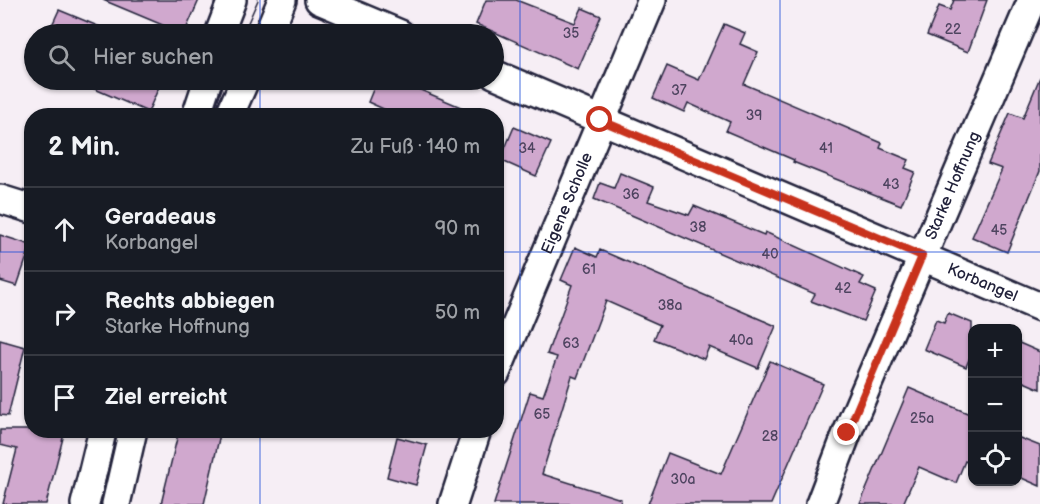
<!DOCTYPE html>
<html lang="de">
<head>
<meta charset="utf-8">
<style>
	:root { --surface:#171b24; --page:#242831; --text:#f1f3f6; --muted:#9ea1a6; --line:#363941 }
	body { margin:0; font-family:"Balsamiq Sans",sans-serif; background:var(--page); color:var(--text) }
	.controls { position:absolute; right:18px; bottom:18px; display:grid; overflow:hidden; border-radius:12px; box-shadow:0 2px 4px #0004 }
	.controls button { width:54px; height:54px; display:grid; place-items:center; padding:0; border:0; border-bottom:2px solid var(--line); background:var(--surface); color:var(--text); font:30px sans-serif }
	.stop { position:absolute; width:18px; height:18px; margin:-14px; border:4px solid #c8321e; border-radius:50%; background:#fff }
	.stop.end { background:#c8321e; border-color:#fff; box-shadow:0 2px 6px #0008 }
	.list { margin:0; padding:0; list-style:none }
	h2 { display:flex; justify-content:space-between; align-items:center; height:78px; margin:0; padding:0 24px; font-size:26px }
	h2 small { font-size:20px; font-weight:400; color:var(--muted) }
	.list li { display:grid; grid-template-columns:39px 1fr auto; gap:18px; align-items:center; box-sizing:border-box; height:84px; padding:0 24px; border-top:2px solid var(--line) }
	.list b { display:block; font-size:22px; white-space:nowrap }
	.list p { margin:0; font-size:20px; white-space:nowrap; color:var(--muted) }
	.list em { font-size:20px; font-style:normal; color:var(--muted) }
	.icon { flex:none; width:33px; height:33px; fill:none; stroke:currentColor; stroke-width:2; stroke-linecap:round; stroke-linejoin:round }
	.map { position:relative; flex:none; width:1040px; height:504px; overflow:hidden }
	.search { position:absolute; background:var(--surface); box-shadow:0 2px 4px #0004; left:24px; top:24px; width:480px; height:66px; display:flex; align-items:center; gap:15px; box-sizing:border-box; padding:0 21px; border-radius:33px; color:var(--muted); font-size:22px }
	.panel { position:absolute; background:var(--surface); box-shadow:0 2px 4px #0004; left:24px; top:108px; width:480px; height:330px; border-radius:24px }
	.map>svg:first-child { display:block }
	.building { fill:#d0a8ce; stroke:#22223b; stroke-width:1.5 }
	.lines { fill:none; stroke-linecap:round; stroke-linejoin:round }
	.street-casing { stroke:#22223b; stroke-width:32 }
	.street { stroke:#fff; stroke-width:27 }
	.tram { stroke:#22223b; stroke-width:1.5 }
	.route { stroke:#c8321e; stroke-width:8 }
	.grid { fill:none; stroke:#1d4ed8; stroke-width:1.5; stroke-opacity:0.55 }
	.labels { text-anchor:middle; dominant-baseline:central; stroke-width:5; stroke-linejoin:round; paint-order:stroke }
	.number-label { font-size:14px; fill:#4e4460 }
	.street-label { font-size:16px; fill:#22223b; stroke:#fff }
</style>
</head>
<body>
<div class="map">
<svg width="1040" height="504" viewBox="0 0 1040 504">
	<rect width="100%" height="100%" fill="#f6eef5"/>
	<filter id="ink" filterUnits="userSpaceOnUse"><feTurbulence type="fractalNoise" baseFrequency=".0167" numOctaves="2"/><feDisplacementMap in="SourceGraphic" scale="12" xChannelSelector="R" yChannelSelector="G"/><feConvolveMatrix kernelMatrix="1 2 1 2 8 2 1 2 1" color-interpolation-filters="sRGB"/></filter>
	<g filter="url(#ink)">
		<g class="building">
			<polygon points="103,0 199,0 184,34"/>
			<polygon points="486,0 516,0 575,23 582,8 601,16 578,69 476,24"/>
			<polygon points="954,0 987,0 968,52 927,35 939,6 950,10"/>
			<polygon points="59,10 117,34 48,34"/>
			<polygon points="724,24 745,33 740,44 758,52 744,84 882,143 880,148 909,160 905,168 915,172 901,205 793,162 794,160 726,131 730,122 688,103 684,112 653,98 667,66 699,80"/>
			<polygon points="1040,77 1040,171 1007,252 972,237 1002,169 988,164 1010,113 1023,118"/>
			<polygon points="74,80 162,80 148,112"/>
			<polygon points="377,80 397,80 482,116 399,116 368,102"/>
			<polygon points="514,127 551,143 536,176 500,160"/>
			<polygon points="620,173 654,187 648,201 689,215 694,206 764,235 765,232 864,277 860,284 876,291 863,321 811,301 815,294 594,199 600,183 614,188"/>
			<polygon points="0,235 31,245 17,286 0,281"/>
			<polygon points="575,247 597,257 600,250 776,326 758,368 709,347 704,359 654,339 660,325 606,301 577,378 572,376 542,474 621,499 620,504 494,504 530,392 543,396 557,357 547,354 572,285 561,280"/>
			<polygon points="948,313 972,323 972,352 966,367 924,349 936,320 944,323"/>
			<polygon points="0,340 25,347 8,416 0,415"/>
			<polygon points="1017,342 1040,352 1040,389 1017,379"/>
			<polygon points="770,361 823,384 771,504 648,504 668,453 721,474"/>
			<polygon points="909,388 972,415 972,464 965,461 956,483 919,467 903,504 860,504"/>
			<polygon points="0,430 65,430 46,504 3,504 17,449 0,445"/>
			<polygon points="179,430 221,430 204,504 161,504"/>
			<polygon points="397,437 427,445 416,485 387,477"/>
			<polygon points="1017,437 1040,446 1040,486 1017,476"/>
		</g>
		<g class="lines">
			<defs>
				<g id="street">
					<polyline points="319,0 400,34"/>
					<polyline points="219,34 232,0"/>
					<polyline points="268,34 282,0"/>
					<path id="s1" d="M494 74 1040 307"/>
					<polyline points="196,116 208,80"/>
					<polyline points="229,116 245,80"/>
					<polyline points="0,199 32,209"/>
					<path id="s2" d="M496 373 652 0"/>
					<polyline points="85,504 103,430"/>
					<polyline points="116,504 133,430"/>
					<polyline points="453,504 477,430"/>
					<path id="s3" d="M820 504 847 433 1032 0"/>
				</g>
			</defs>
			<use href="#street" class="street-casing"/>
			<use href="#street" class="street"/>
			<g class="tram">
				<polyline points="243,34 258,0"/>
				<polyline points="212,116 225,80"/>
				<polyline points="100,504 117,430"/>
			</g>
		</g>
	</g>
	<g class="lines" filter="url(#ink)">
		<polyline class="route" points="600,120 922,256 847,433"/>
	</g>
	<path class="grid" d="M260 0V34M520 0V504M780 0V504M260 80V116M0 252H32M496 252H1040M260 430V504"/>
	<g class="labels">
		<g class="number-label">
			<text x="953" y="29">22</text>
			<text x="571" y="33">35</text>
			<text x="679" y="90">37</text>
			<text x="754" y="115">39</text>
			<text x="527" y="148">34</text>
			<text x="826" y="148">41</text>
			<text x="891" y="184">43</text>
			<text x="631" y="194">36</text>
			<text x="698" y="227">38</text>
			<text x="999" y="230">45</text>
			<text x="770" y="254">40</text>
			<text x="589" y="269">61</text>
			<text x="843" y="288">42</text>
			<text x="670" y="305">38a</text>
			<text x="741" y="340">40a</text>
			<text x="571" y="343">63</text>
			<text x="542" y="414">65</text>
			<text x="922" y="418">25a</text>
			<text x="770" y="436">28</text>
			<text x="683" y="479">30a</text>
		</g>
		<g class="street-label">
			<text stroke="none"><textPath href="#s3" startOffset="345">Starke Hoffnung</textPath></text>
			<text stroke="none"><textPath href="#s2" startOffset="184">Eigene Scholle</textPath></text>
			<text stroke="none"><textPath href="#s1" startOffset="531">Korbangel</textPath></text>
		</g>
	</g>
</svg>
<div class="controls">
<button>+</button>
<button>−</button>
<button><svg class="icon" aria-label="locate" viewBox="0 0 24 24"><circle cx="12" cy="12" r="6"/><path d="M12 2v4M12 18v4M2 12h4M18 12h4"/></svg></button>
</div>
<div class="stop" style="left:600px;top:120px"></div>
<div class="stop end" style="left:847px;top:433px"></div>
<div class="search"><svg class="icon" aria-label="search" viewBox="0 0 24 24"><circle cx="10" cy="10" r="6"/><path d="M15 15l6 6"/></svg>Hier suchen</div>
<section class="panel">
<h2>2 Min.<small>Zu Fuß · 140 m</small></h2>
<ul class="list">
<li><svg class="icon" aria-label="ahead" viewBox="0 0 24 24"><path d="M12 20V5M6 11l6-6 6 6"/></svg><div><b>Geradeaus</b><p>Korbangel</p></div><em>90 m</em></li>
<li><svg class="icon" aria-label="right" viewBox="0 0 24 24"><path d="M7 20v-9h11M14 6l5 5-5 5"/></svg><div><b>Rechts abbiegen</b><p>Starke Hoffnung</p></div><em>50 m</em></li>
<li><svg class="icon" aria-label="arrive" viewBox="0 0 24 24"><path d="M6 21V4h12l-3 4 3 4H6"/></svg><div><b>Ziel erreicht</b></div></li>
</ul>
</section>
</div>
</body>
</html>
